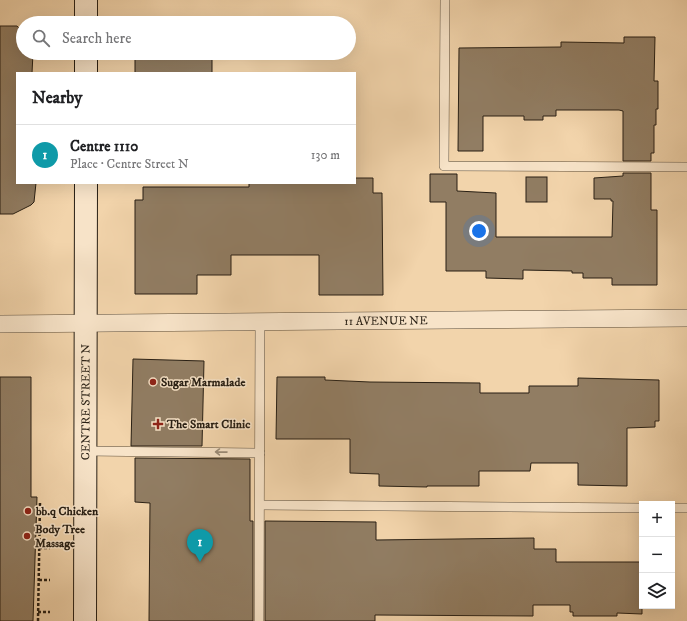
<!DOCTYPE html>
<html lang="en">
<head>
<meta charset="utf-8">
<style>
	:root { --surface:#fff; --page:#f2f2f2; --text:#202124; --muted:#757577; --line:#e0e0e0; --accent:#8f2418 }
	body { margin:0; font-family:"IM FELL DW Pica",serif; background:var(--page); color:var(--text) }
	.controls { position:absolute; right:12px; bottom:12px; display:grid; overflow:hidden; border-radius:0px; box-shadow:0 4px 16px #0002 }
	.controls button { width:36px; height:36px; display:grid; place-items:center; padding:0; border:0; border-bottom:1px solid var(--line); background:var(--surface); color:var(--text); font:20px sans-serif }
	.you { position:absolute; left:479px; top:231px; width:14px; height:14px; margin:-10px; border:3px solid #fff; border-radius:50%; background:#1a73e8; box-shadow:0 0 0 6px #1a73e833 }
	.badge { display:grid; place-items:center; width:26px; height:26px; border-radius:50%; background:var(--accent); color:#fff; font-size:13px; font-weight:700 }
	.pin { position:absolute; translate:-50% -33px; filter:drop-shadow(0 1px 2px #0008) }
	.pin::after { content:''; position:absolute; top:21px; width:14px; height:12px; background:inherit; clip-path:polygon(0 0,100% 0,50% 100%) }
	.list { margin:0; padding:0; list-style:none }
	h2 { display:flex; justify-content:space-between; align-items:center; height:52px; margin:0; padding:0 16px; font-size:17px }
	h2 small { font-size:13px; font-weight:400; color:var(--muted) }
	.list li { display:grid; grid-template-columns:26px 1fr auto; gap:12px; align-items:center; box-sizing:border-box; height:60px; padding:0 16px; border-top:1px solid var(--line) }
	.list b { display:block; font-size:15px; white-space:nowrap }
	.list p { margin:0; font-size:13px; white-space:nowrap; color:var(--muted) }
	.list em { font-size:13px; font-style:normal; color:var(--muted) }
	.icon { flex:none; width:22px; height:22px; fill:none; stroke:currentColor; stroke-width:2; stroke-linecap:round; stroke-linejoin:round }
	.map { position:relative; flex:none; width:687px; height:621px; overflow:hidden }
	.search { position:absolute; background:var(--surface); box-shadow:0 4px 16px #0002; left:16px; top:16px; width:340px; height:44px; display:flex; align-items:center; gap:10px; box-sizing:border-box; padding:0 14px; border-radius:22px; color:var(--muted); font-size:15px }
	.panel { position:absolute; background:var(--surface); box-shadow:0 4px 16px #0002; left:16px; top:72px; width:340px; height:112px; border-radius:0px }
	.map>svg:first-child { display:block }
	.building { fill:#917d63; stroke:#281f14 }
	.lines { fill:none; stroke-linecap:round; stroke-linejoin:round }
	.lane-casing { stroke:#5a4c3a; stroke-width:10 }
	.street-casing { stroke:#5a4c3a; stroke-width:18 }
	.secondary-casing { stroke:#281f14; stroke-width:24 }
	.path { stroke:#281f14; stroke-width:2.5; stroke-dasharray:3 2; stroke-linecap:butt }
	.lane { stroke:#f7e3c8; stroke-width:9 }
	.street { stroke:#f7e3c8; stroke-width:17 }
	.secondary { stroke:#f7e3c8; stroke-width:22 }
	.oneway { stroke:#9a8b77 }
	.poi-dot { fill:#8f2418; stroke:#f7e3c8; stroke-width:1.5 }
	.labels { text-anchor:middle; dominant-baseline:central; stroke-width:3; stroke-linejoin:round; paint-order:stroke }
	.street-label { font-size:12px; fill:#281f14; stroke:#f7e3c8 }
	.poi-label { font-size:12px; font-weight:bold; fill:#281f14; stroke:#f7e3c8; text-anchor:start }
</style>
</head>
<body>
<div class="map">
<svg width="687" height="621" viewBox="0 0 687 621">
	<rect width="100%" height="100%" fill="#f2d4ab"/>
	<filter id="stains"><feTurbulence type="fractalNoise" baseFrequency=".005" numOctaves="4"/><feColorMatrix values="0 0 0 0 .2 0 0 0 0 .09 0 0 0 0 .02 0 0 0 .5 -.17"/></filter>
	<radialGradient id="worn" r=".72"><stop offset=".6" stop-color="#630" stop-opacity="0"/><stop offset="1" stop-color="#630" stop-opacity=".3"/></radialGradient>
	<g class="building">
		<polygon points="0,26 17,26 23,32 23,53 33,53 32,73 17,73 17,183 36,183 34,202 31,205 13,214 0,214"/>
		<polygon points="624,37 655,37 654,81 658,81 658,109 656,109 656,125 654,125 654,153 651,153 651,161 623,161 623,111 619,110 556,110 556,116 543,116 543,120 524,120 524,116 483,116 483,151 458,151 459,48 561,47 561,42 624,43"/>
		<rect x="135" y="53" width="77" height="20"/>
		<polygon points="623,173 651,173 651,210 657,210 657,285 612,285 612,278 583,278 583,273 572,273 572,271 523,270 523,279 486,278 486,271 446,271 446,202 430,202 430,174 457,174 457,191 496,193 496,237 612,237 613,201 611,201 611,199 594,199 594,178 623,176"/>
		<rect x="526" y="177" width="21" height="25"/>
		<polygon points="355,178 373,178 373,193 382,193 383,295 319,295 319,255 231,255 231,275 197,275 197,294 135,294 135,200 143,200 143,187 249,187 249,183 355,183"/>
		<polygon points="133,359 204,361 202,446 131,446"/>
		<polygon points="0,377 31,377 31,497 37,497 33,621 0,621"/>
		<polygon points="277,377 325,377 325,380 370,382 480,383 480,393 529,393 529,386 578,386 578,378 659,380 659,421 655,421 655,427 627,428 627,486 578,485 578,463 531,463 530,471 479,471 479,486 427,486 427,487 379,486 379,474 350,473 350,439 276,439"/>
		<polygon points="135,458 250,459 250,521 253,521 253,621 149,621 150,503 135,502"/>
		<polygon points="265,521 376,522 376,540 534,538 534,549 556,549 556,562 642,562 642,614 617,613 617,616 573,616 573,612 570,612 570,605 533,605 533,616 375,615 375,621 265,621"/>
	</g>
	<g class="lines">
		<defs>
			<g id="lane">
				<polyline points="445,0 444,166 687,167"/>
				<polyline points="86,451 260,453"/>
				<polyline points="260,505 642,508"/>
				<polyline points="672,508 687,508"/>
				<polyline points="259,621 260,320"/>
			</g>
			<g id="street">
				<path id="s1" d="M0 324 687 318"/>
			</g>
			<g id="secondary">
				<polyline points="86,23 86,0"/>
				<polyline points="86,73 86,53"/>
				<path id="s2" d="M85 621 86 183"/>
			</g>
		</defs>
		<use href="#lane" class="lane-casing"/>
		<use href="#street" class="street-casing"/>
		<use href="#secondary" class="secondary-casing"/>
		<g class="path">
			<polyline points="40,514 50,515"/>
			<polyline points="39,548 50,548"/>
			<polyline points="39,580 50,580"/>
			<polyline points="38,612 50,612"/>
			<polyline points="38,621 40,502"/>
		</g>
		<use href="#lane" class="lane"/>
		<use href="#street" class="street"/>
		<use href="#secondary" class="secondary"/>
	</g>
	<defs><path id="oneway-shaft" d="M-6 0H5M1.5-3L5.5 0L1.5 3" fill="none" stroke-width="1.6" stroke-linecap="round" stroke-linejoin="round"/></defs>
	<use class="oneway" href="#oneway-shaft" transform="translate(221 452) rotate(-179)"/>
	<g class="poi-dot">
		<circle cx="153" cy="382" r="4"/>
		<path d="M156 418h4v4h4v4h-4v4h-4v-4h-4v-4h4z"/>
		<circle cx="28" cy="511" r="4"/>
		<circle cx="27" cy="536" r="4"/>
	</g>
	<g class="labels">
		<g class="street-label">
			<text stroke="none"><textPath href="#s1" startOffset="386">11 AVENUE NE</textPath></text>
			<text stroke="none"><textPath href="#s2" startOffset="219">CENTRE STREET N</textPath></text>
		</g>
		<g class="poi-label">
			<text x="161" y="382">Sugar Marmalade</text>
			<text x="167" y="424">The Smart Clinic</text>
			<text x="36" y="511">bb.q Chicken</text>
			<text x="35" y="529">Body Tree<tspan x="35" dy="14">Massage</tspan></text>
		</g>
	</g>
	<rect width="100%" height="100%" filter="url(#stains)"/>
	<rect width="100%" height="100%" fill="url(#worn)"/>
</svg>
<div class="controls">
<button>+</button>
<button>−</button>
<button><svg class="icon" aria-label="layers" viewBox="0 0 24 24"><path d="M12 4l9 5-9 5-9-5zM3 14l9 5 9-5"/></svg></button>
</div>
<div class="you"></div>
<div class="pin badge" style="left:200px;top:562px;background:#0f9aa8">1</div>
<div class="search"><svg class="icon" aria-label="search" viewBox="0 0 24 24"><circle cx="10" cy="10" r="6"/><path d="M15 15l6 6"/></svg>Search here</div>
<section class="panel">
<h2>Nearby<small></small></h2>
<ul class="list">
<li><span class="badge" style="background:#0f9aa8">1</span><div><b>Centre 1110</b><p>Place · Centre Street N</p></div><em>130 m</em></li>
</ul>
</section>
</div>
</body>
</html>
